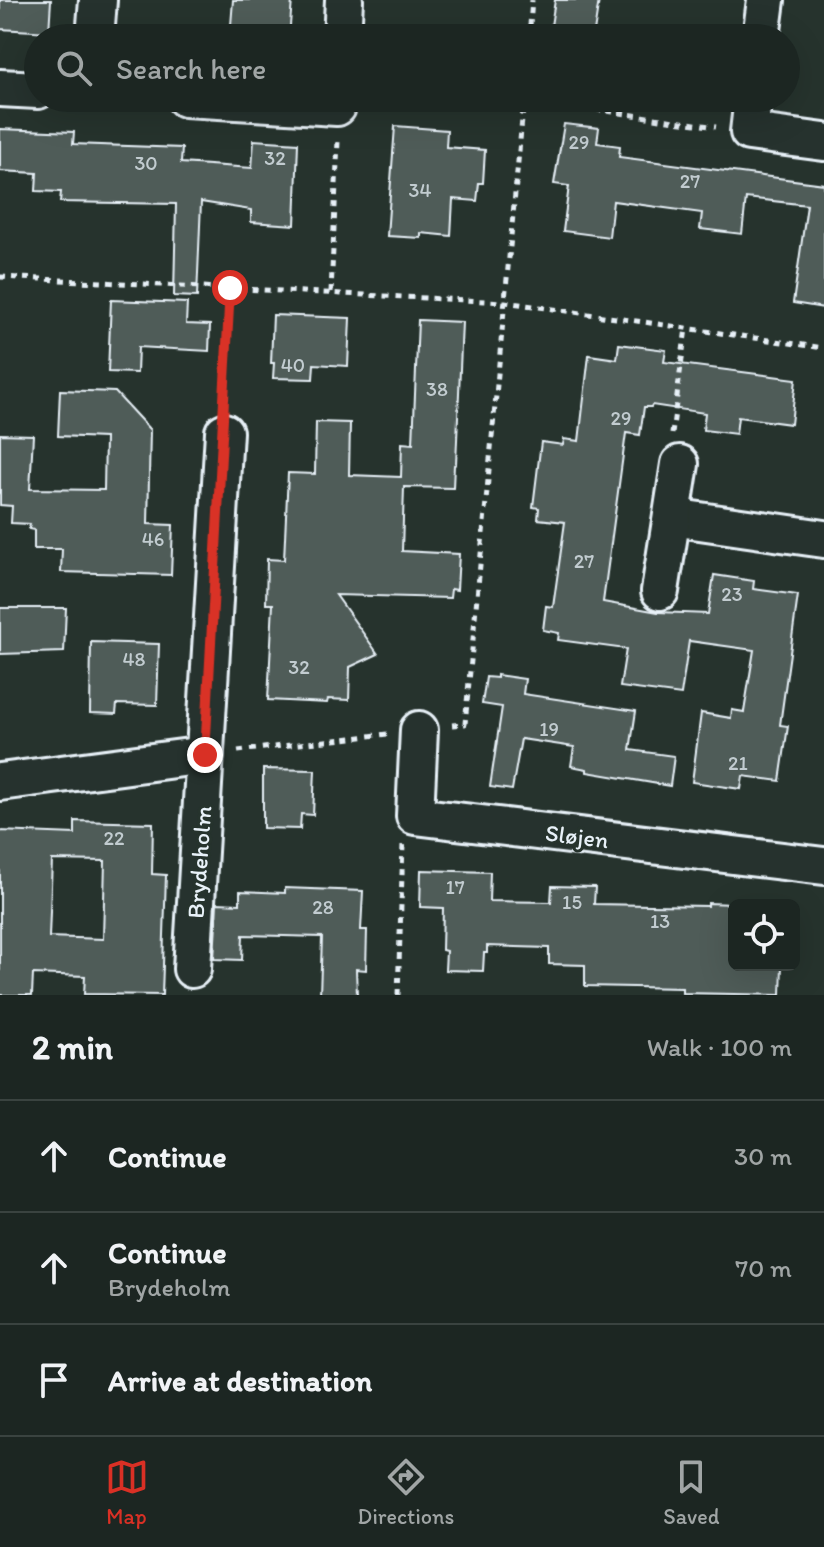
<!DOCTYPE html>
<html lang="en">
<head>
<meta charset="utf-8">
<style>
	:root { --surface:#1c2622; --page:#252e2a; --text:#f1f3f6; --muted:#a0a5a5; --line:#3a4340; --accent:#d93025 }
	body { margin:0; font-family:Itim,sans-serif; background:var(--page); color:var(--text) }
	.controls { position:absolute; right:24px; bottom:24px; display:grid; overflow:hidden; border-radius:12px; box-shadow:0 8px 32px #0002 }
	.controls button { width:72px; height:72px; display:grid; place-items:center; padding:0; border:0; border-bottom:2px solid var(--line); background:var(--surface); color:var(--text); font:40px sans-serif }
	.stop { position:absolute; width:24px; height:24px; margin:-18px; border:6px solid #d93025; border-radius:50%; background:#fff }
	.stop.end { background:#d93025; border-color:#fff; box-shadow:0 2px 8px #0008 }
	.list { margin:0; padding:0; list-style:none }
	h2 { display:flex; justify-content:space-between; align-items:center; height:104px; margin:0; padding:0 32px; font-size:34px }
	h2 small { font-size:26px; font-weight:400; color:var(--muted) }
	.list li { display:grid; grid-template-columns:52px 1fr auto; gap:24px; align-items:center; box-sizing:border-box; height:112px; padding:0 32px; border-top:2px solid var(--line) }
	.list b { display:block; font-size:30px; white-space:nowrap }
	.list p { margin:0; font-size:26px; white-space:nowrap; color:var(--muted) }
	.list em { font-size:26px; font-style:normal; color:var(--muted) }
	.icon { flex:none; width:44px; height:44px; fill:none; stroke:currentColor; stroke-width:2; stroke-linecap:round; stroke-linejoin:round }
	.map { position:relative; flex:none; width:824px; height:995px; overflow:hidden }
	.search { position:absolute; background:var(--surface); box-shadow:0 8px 32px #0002; left:24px; right:24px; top:24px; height:88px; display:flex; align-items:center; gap:20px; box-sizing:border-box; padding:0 28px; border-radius:44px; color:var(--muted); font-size:30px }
	.sheet { height:440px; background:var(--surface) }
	nav { display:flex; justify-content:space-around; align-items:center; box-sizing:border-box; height:112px; border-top:2px solid var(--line); background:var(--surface); font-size:22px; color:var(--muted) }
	nav a { display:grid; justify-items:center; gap:4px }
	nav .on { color:var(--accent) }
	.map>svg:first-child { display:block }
	.building { fill:#505c59; stroke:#e8f1f8; stroke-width:2; fill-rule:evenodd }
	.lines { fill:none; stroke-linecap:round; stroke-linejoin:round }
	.street-casing { stroke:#e8f1f8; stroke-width:42 }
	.path { stroke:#e8f1f8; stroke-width:5; stroke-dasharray:6 6; stroke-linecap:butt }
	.street { stroke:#26332d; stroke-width:36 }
	.route { stroke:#d93025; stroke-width:10 }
	.labels { text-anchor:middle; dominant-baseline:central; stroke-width:6; stroke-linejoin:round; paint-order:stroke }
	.number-label { font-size:20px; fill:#c2ccd0 }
	.street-label { font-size:24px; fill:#e8f1f8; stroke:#26332d }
</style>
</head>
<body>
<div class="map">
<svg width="824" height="995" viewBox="0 0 824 995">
	<rect width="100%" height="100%" fill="#26332d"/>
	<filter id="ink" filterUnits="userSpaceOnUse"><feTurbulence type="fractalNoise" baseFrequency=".0125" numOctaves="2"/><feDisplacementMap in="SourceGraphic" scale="16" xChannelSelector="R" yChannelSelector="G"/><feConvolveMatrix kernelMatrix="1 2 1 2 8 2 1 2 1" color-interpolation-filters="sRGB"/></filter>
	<g filter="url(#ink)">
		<g class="building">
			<polygon points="0,0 51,0 49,32 0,29"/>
			<polygon points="233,0 292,0 289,38 230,38"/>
			<polygon points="555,0 599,0 594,32 551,26"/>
			<polygon points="564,124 599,128 597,143 620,146 619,157 824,184 824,308 793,303 807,205 746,198 742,234 700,229 702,213 613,201 609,237 563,231 569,186 554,184"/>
			<polygon points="395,126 447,130 446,147 485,150 483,183 479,183 477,201 453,199 451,236 421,233 421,238 387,236"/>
			<polygon points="0,129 74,132 73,144 182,148 181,163 252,168 254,140 298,143 295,225 251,222 251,210 201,202 197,297 174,296 176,204 60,202 61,192 36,191 37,173 0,171"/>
			<polygon points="111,300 187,303 186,324 210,325 209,351 138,347 137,373 108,372"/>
			<polygon points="273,315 350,318 348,366 314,364 313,379 273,378 274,363 271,363"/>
			<polygon points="418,320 462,322 456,464 454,465 453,488 404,487 402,551 459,554 457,590 451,589 450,598 336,595 378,654 350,667 349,700 328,699 327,703 268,700 273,604 266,604 267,559 284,560 288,473 315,474 316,422 350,423 349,475 401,477 402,443 413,444"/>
			<polygon points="619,344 666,350 664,362 796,379 791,424 738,417 736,434 703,430 705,413 652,405 651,407 644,407 640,435 626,433 603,602 658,612 708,614 714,575 754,581 753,589 798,595 780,725 788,726 780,781 743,776 741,789 692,782 701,713 731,718 732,710 744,712 754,650 689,641 681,695 620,687 626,649 558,640 559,633 543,630 546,606 553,607 565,522 538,519 539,508 533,507 541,442 563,445 564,439 579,441 589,355 617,359"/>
			<polygon points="60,390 115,392 150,430 148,524 173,525 171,575 61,572 62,549 34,549 34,530 29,529 30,524 11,523 12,506 0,505 0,434 33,435 30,489 104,490 105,438 58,436"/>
			<polygon points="0,608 66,608 64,652 0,654"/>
			<polygon points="91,642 159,644 157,705 117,704 116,714 90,713"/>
			<polygon points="497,675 525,679 523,694 636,711 630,750 674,756 670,786 587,772 587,769 571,766 574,747 521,739 512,790 490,787 502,707 482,704 486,677 497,678"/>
			<polygon points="263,769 315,770 313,815 301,814 300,829 263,828"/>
			<path d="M75 821 153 823 152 874 166 875 162 995 84 994 85 976 33 974 32 995H0V831L75 834ZM52 860 105 861 103 939 49 937Z"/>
			<polygon points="421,870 490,872 489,901 551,902 552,886 595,887 594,904 708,906 708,903 734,904 734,965 782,965 781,995 682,993 682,988 585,986 585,965 549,964 549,948 487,946 487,953 484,953 483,971 445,970 446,951 442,950 443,908 420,907"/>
			<polygon points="285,888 363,891 361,930 367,930 366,970 356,969 357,995 320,995 322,937 243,935 242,960 214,959 217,903 240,904 240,891 285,893"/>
		</g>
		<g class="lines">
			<defs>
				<g id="street">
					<polyline points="95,38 98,0"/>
					<polyline points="342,38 344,0"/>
					<polyline points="761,38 766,0"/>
					<polyline points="0,88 38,90"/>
					<polyline points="185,98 337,107 338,98"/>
					<polyline points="753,98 749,132 824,142"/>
					<polyline points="672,517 824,539"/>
					<polyline points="660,591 680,464"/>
					<polyline points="419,730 415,816 824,866"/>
					<polyline points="0,782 205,755"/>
					<polyline points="192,969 224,432"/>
				</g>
			</defs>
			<use href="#street" class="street-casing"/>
			<g class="path">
				<polyline points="529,38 532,0"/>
				<polyline points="524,99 716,127"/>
				<polyline points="0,277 505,302 824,348"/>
				<polyline points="331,292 338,141"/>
				<polyline points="225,399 230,288"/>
				<polyline points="672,434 686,328"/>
				<polyline points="452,725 465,724 524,98"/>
				<polyline points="238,751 387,734"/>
				<polyline points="398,995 403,844"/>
			</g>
			<use href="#street" class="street"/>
		</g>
	</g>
	<g class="lines" filter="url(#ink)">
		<polyline class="route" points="205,755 230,288"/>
	</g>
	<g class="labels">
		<g class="number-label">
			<text x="579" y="142">29</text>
			<text x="275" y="158">32</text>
			<text x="146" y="163">30</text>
			<text x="690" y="181">27</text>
			<text x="420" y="190">34</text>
			<text x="293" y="365">40</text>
			<text x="437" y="389">38</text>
			<text x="621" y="418">29</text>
			<text x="153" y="539">46</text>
			<text x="584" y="561">27</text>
			<text x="732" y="594">23</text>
			<text x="134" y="659">48</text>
			<text x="299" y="667">32</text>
			<text x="549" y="729">19</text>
			<text x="738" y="763">21</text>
			<text x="114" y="838">22</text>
			<text x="455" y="887">17</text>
			<text x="572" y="902">15</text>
			<text x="323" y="907">28</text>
			<text x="660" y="921">13</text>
		</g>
		<g class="street-label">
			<text transform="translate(577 836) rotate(7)">Sløjen</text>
			<text transform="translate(199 862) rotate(-86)">Brydeholm</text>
		</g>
	</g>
</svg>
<div class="controls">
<button><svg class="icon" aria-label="locate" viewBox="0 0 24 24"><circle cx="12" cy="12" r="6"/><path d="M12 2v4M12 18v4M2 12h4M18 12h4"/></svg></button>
</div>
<div class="stop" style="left:230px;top:288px"></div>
<div class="stop end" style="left:205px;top:755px"></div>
<div class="search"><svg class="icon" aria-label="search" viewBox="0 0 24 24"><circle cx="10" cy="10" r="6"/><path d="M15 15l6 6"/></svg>Search here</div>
</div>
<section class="sheet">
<h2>2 min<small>Walk · 100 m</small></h2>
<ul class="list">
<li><svg class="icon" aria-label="ahead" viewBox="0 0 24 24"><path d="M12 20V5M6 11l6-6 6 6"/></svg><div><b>Continue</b></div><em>30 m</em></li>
<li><svg class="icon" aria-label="ahead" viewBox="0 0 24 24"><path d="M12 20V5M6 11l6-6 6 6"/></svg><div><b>Continue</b><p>Brydeholm</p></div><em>70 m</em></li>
<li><svg class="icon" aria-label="arrive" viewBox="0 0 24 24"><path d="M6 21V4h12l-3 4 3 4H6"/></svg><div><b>Arrive at destination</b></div></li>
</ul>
</section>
<nav>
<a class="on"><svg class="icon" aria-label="map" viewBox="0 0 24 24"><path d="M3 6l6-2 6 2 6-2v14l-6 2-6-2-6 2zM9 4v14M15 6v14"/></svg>Map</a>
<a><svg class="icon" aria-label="directions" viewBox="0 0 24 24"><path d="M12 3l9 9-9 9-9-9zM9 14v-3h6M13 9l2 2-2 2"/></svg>Directions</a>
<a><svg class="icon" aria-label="saved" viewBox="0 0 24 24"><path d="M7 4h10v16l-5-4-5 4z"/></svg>Saved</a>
</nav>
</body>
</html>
